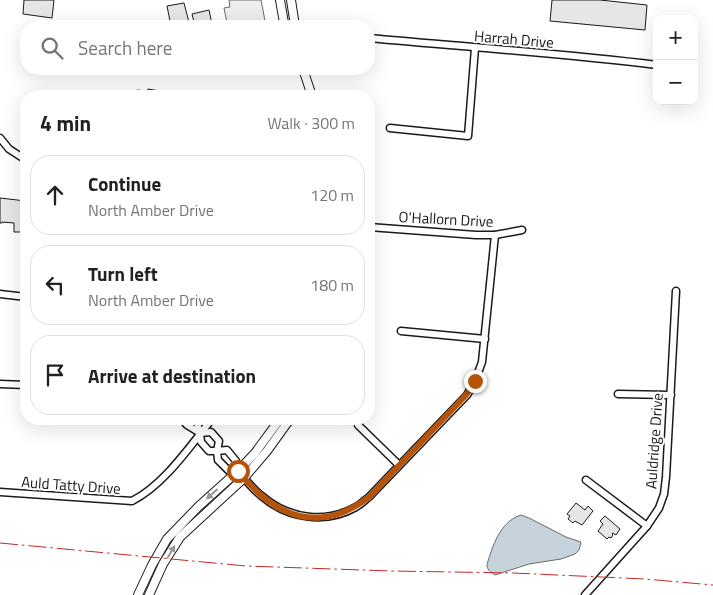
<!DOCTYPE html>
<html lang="en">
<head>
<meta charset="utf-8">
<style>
	:root { --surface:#fff; --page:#f2f2f2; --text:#202124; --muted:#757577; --line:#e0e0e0 }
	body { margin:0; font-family:"Titillium Web",sans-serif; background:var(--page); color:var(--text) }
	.controls { position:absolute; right:15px; top:15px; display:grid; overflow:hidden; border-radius:10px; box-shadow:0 5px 20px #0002 }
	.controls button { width:45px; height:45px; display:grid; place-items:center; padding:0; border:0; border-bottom:1px solid var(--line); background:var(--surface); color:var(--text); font:25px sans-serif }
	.stop { position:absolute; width:15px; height:15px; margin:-11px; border:4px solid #b45309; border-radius:50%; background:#fff }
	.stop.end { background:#b45309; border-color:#fff; box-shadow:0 1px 5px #0008 }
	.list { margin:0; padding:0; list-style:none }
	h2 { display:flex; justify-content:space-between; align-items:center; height:65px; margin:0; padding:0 20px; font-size:21px }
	h2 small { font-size:16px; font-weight:400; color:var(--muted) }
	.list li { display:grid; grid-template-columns:32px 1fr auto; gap:15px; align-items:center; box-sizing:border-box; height:80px; margin:0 10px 10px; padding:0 10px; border:1px solid var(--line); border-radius:20px }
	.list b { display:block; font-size:19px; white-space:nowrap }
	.list p { margin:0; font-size:16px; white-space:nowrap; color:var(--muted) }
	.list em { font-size:16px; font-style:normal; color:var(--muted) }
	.icon { flex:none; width:28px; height:28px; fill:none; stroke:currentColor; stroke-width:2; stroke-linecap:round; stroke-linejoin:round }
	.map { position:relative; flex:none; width:713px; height:595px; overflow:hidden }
	.search { position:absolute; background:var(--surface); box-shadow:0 5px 20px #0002; left:20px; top:20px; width:355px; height:55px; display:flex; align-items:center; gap:12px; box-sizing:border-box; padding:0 18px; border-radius:20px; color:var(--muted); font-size:19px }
	.panel { position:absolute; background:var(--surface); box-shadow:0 5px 20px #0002; left:20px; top:90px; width:355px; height:335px; border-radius:20px }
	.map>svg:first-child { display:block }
	.parking { fill:#ededed; stroke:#6a6a6a }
	.water { fill:#c6d2dc; stroke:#6a6a6a }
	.building { fill:#e6e6e6; stroke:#1a1a1a }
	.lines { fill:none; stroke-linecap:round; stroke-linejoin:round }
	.minor-casing { stroke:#1a1a1a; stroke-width:9 }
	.tertiary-casing { stroke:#1a1a1a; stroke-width:10 }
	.minor { stroke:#fff; stroke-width:6 }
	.tertiary { stroke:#fff; stroke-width:8 }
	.power { stroke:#c62828; stroke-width:1; stroke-dasharray:18 4 2.5 4; stroke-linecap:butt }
	.oneway { fill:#989898 }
	.route { stroke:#b45309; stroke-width:6 }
	.labels { text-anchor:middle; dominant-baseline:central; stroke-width:4; stroke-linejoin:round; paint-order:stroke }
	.street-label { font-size:15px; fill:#1a1a1a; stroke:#fff }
</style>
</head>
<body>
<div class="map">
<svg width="713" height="595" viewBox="0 0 713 595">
	<rect width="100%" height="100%" fill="#fff"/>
	<polygon class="parking" points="229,0 261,0 266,26 234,26 233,22 227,23 224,8 230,7"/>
	<path class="water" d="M521 515 529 518 566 537 581 542 579 550 575 554 561 559 529 564 495 575C491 572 488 571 487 566 487 563 489 558 490 555 495 539 504 520 521 515Z"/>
	<g class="building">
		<polygon points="24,0 54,0 52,18 23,14"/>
		<polygon points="552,0 600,0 647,5 645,30 550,21"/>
		<polygon points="184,3 190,26 171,26 167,6"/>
		<polygon points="209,10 212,24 223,21 225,26 195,26 192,14"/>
		<polygon points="148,89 160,91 159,96 136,96 137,90 147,91"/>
		<polygon points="0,198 26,201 26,224 22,224 22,232 14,232 14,223 2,222 2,223 0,223"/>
		<polygon points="576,503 585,510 588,506 593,511 582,525 575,521 573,523 568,519 570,516 567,514"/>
		<polygon points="605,516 620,529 616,535 613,533 612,534 613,535 611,538 609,537 607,539 598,531 603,524 600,521"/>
	</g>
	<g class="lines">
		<defs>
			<g id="minor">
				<path d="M369 38C465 47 561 53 657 65"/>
				<polyline points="390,128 468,136 475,48"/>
				<polyline points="0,138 9,149 26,160"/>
				<polyline points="369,227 476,235 495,235 522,230"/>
				<polyline points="0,294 26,297"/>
				<polyline points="401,331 485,339"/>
				<polyline points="0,384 26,385"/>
				<polyline points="618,394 671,395"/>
				<polyline points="182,419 187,425 200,433 201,442 209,451 217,451 218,460 231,473 238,471 236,461 227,450 217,451 219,441 211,432 200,433 196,419"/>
				<polyline points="358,425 399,465"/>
				<path d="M244 478C250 485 256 492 263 497 289 519 326 524 356 507 361 504 365 500 369 497L467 395 475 381 482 362 495 235"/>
				<polyline points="586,480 647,526"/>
				<path d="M0 492 132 501C164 485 190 446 212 419"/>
				<polyline points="585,595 647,526 659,508 664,494 666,477 676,291"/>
			</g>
			<g id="tertiary">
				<polyline points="280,0 284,23 286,26"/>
				<polyline points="291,0 295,26"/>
				<polyline points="303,69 312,96"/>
				<polyline points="138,595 152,565 167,539 199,506 238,471 255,453 280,419"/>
				<polyline points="149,595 163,564 180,537 244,478 267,451 290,419"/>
			</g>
		</defs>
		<use href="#minor" class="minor-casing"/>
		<use href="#tertiary" class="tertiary-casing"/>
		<use href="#minor" class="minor"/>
		<use href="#tertiary" class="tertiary"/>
		<polyline class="power" points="0,543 246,566 391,571 513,573 645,579 713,585"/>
	</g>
	<defs><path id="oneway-solid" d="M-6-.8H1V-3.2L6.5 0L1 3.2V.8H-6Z" transform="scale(1.25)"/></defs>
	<g class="oneway">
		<use href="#oneway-solid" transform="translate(212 494) rotate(138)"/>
		<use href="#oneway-solid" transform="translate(171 552) rotate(-59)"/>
	</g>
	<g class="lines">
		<path class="route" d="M238 471C274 516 318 536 369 497L466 395 475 381"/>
	</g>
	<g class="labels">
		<g class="street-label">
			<text transform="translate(514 39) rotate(5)">Harrah Drive</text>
			<text transform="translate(446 219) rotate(3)">O'Hallorn Drive</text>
			<text transform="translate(654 441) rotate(-86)">Auldridge Drive</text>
			<text transform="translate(71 485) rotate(4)">Auld Tatty Drive</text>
		</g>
	</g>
</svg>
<div class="controls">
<button>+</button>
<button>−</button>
</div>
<div class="stop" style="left:238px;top:471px"></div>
<div class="stop end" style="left:475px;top:381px"></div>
<div class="search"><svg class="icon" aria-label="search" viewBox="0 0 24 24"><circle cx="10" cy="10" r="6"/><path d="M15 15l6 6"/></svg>Search here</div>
<section class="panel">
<h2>4 min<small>Walk · 300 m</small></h2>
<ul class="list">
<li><svg class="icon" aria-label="ahead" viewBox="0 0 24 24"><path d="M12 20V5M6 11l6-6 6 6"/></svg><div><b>Continue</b><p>North Amber Drive</p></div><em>120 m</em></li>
<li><svg class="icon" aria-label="left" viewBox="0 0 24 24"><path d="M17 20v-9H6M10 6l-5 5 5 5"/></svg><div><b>Turn left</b><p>North Amber Drive</p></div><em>180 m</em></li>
<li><svg class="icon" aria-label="arrive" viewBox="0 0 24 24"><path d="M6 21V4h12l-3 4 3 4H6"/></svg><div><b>Arrive at destination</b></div></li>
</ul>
</section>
</div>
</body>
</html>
